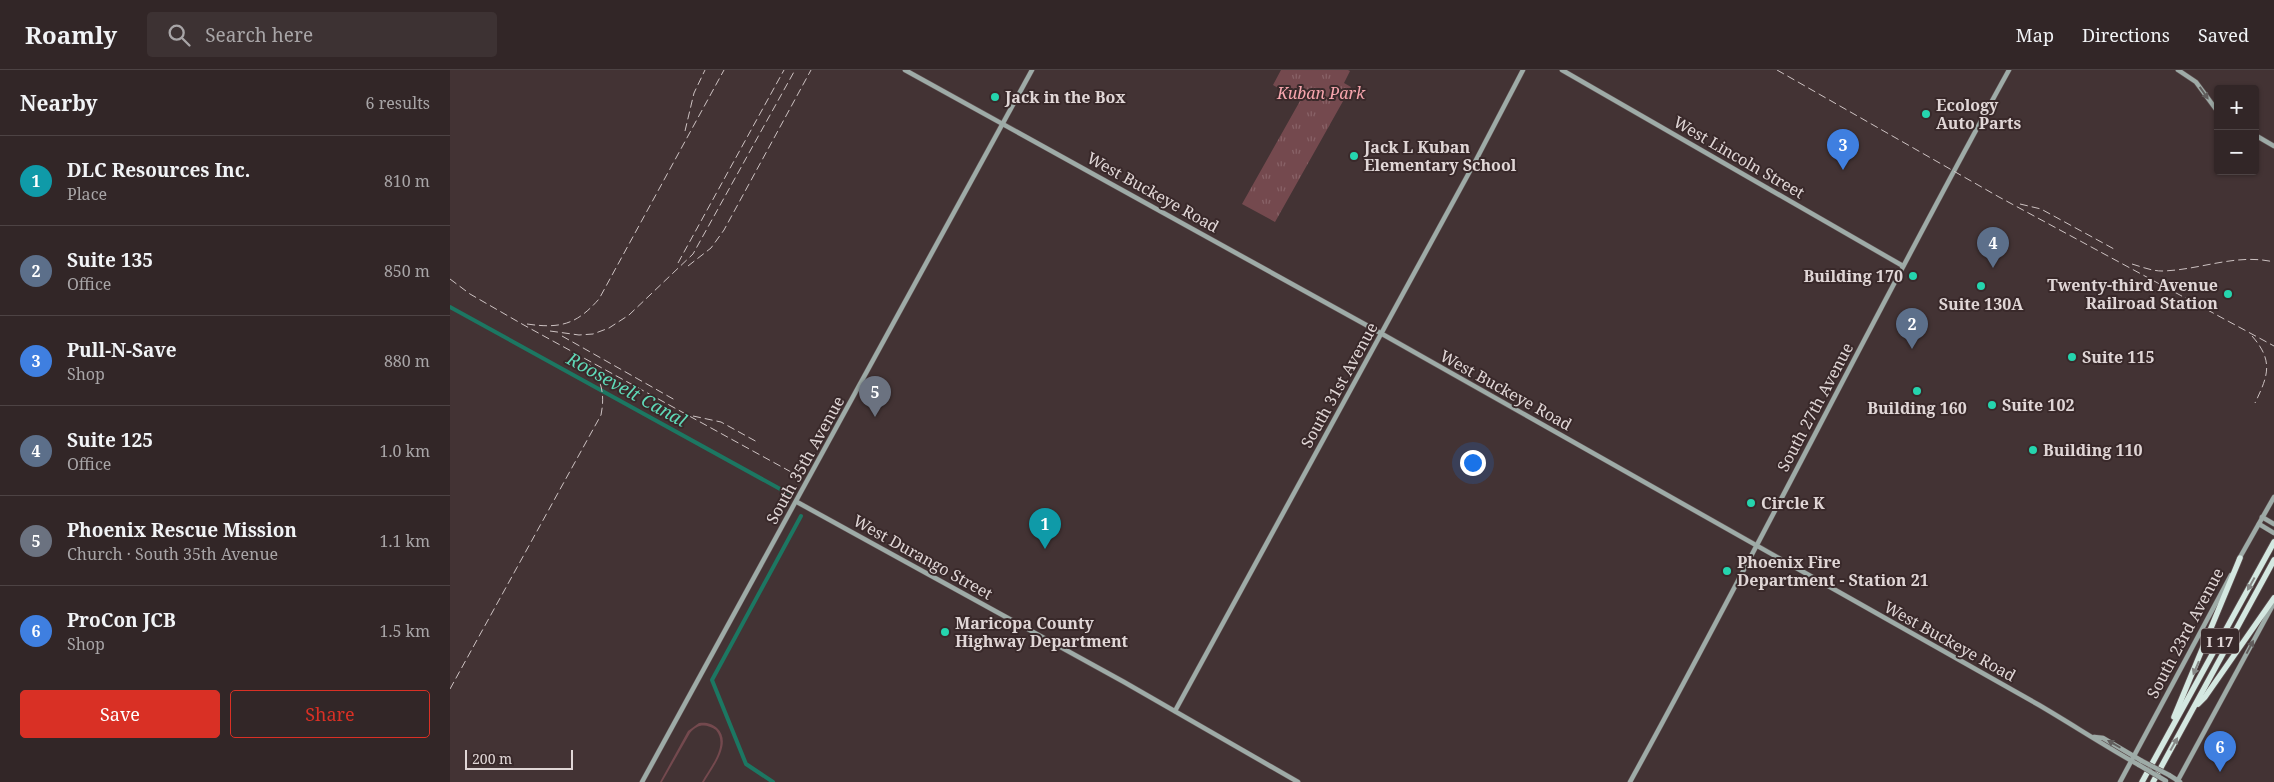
<!DOCTYPE html>
<html lang="en">
<head>
<meta charset="utf-8">
<style>
	:root { --surface:#322627; --page:#3d3233; --text:#f1f3f6; --muted:#a8a5a7; --line:#4d4344; --accent:#d93025 }
	body { margin:0; font-family:"Noto Serif",serif; background:var(--page); color:var(--text) }
	.controls { position:absolute; right:15px; top:15px; display:grid; overflow:hidden; border-radius:5px; box-shadow:0 1px 4px #0004 }
	.controls button { width:45px; height:45px; display:grid; place-items:center; padding:0; border:0; border-bottom:1px solid var(--line); background:var(--surface); color:var(--text); font:25px sans-serif }
	.scale { position:absolute; left:15px; bottom:12px; width:108px; box-sizing:border-box; padding-left:5px; border:2px solid #e0d6d6; border-top:0; font-size:14px; line-height:18px; white-space:nowrap; color:#e0d6d6; -webkit-text-stroke:4px #39292a; paint-order:stroke }
	.you { position:absolute; left:1022px; top:392px; width:18px; height:18px; margin:-12px; border:4px solid #fff; border-radius:50%; background:#1a73e8; box-shadow:0 0 0 8px #1a73e833 }
	.badge { display:grid; place-items:center; width:32px; height:32px; border-radius:50%; background:var(--accent); color:#fff; font-size:16px; font-weight:700 }
	.pin { position:absolute; translate:-50% -41px; filter:drop-shadow(0 1px 2px #0008) }
	.pin::after { content:''; position:absolute; top:26px; width:18px; height:15px; background:inherit; clip-path:polygon(0 0,100% 0,50% 100%) }
	.list { margin:0; padding:0; list-style:none }
	h2 { display:flex; justify-content:space-between; align-items:center; height:65px; margin:0; padding:0 20px; font-size:21px }
	h2 small { font-size:16px; font-weight:400; color:var(--muted) }
	.list li { display:grid; grid-template-columns:32px 1fr auto; gap:15px; align-items:center; box-sizing:border-box; height:90px; padding:0 20px; border-top:1px solid var(--line) }
	.list b { display:block; font-size:19px; white-space:nowrap }
	.list p { margin:0; font-size:16px; white-space:nowrap; color:var(--muted) }
	.list em { font-size:16px; font-style:normal; color:var(--muted) }
	.actions { display:flex; gap:10px; padding:15px 20px }
	.actions a { flex:1; padding:11px 0; border:1px solid var(--accent); border-radius:5px; text-align:center; font-size:18px; color:var(--accent) }
	.actions .main { background:var(--accent); color:#fff }
	.icon { flex:none; width:28px; height:28px; fill:none; stroke:currentColor; stroke-width:2; stroke-linecap:round; stroke-linejoin:round }
	.map { position:relative; flex:none; width:1824px; height:712px; overflow:hidden }
	header { display:flex; align-items:center; gap:30px; box-sizing:border-box; height:70px; padding:0 25px; background:var(--surface); border-bottom:1px solid var(--line) }
	header strong { font-size:24px }
	nav { display:flex; gap:28px; margin-inline-start:auto; font-size:18px }
	.search { width:350px; height:45px; background:var(--page); display:flex; align-items:center; gap:12px; box-sizing:border-box; padding:0 18px; border-radius:5px; color:var(--muted); font-size:19px }
	main { display:flex }
	aside { flex:1; background:var(--surface) }
	.map>svg:first-child { display:block }
	.grass { fill:url(#grass-tufts) }
	.pitch { fill:#74494e }
	.lines { fill:none; stroke-linecap:round; stroke-linejoin:round }
	.canal { stroke:#1c7762; stroke-width:4 }
	.secondary-casing { stroke:#5f5051; stroke-width:5.5 }
	.highway-casing { stroke:#5f5051; stroke-width:7 }
	.secondary { stroke:#9eaba7; stroke-width:4.5 }
	.highway { stroke:#d4e8e1; stroke-width:5.5 }
	.rail { stroke:#cdc2c2; stroke-width:1; stroke-dasharray:8 4; stroke-linecap:butt }
	.secondary-bridge-casing { stroke:#5f5051; stroke-width:5.5; stroke-linecap:butt }
	.secondary-bridge { stroke:#9eaba7; stroke-width:4.5 }
	.oneway { fill:#615d5c }
	.oneway2 { fill:#868886 }
	.poi-dot { fill:#25d5ae; stroke:#39292a; stroke-width:2 }
	.labels { text-anchor:middle; dominant-baseline:central; stroke-width:4; stroke-linejoin:round; paint-order:stroke }
	.shield { fill:#39292a; stroke:#aea2a2; stroke-width:1 }
	.shield-label { font-size:15px; font-weight:bold; fill:#e0d6d6 }
	.park-label { font-size:16px; font-style:italic; fill:#f7a6ae; stroke:#39292a }
	.poi-label { font-size:16px; font-weight:bold; fill:#e0d6d6; stroke:#39292a; text-anchor:start }
	.street-label { font-size:16px; fill:#e0d6d6; stroke:#39292a }
	.water-label { font-size:18px; font-style:italic; fill:#5fd9b8; stroke:#39292a }
</style>
</head>
<body>
<header>
<strong>Roamly</strong>
<div class="search"><svg class="icon" aria-label="search" viewBox="0 0 24 24"><circle cx="10" cy="10" r="6"/><path d="M15 15l6 6"/></svg>Search here</div>
<nav><a>Map</a><a>Directions</a><a>Saved</a></nav>
</header>
<main>
<aside>
<h2>Nearby<small>6 results</small></h2>
<ul class="list">
<li><span class="badge" style="background:#0f9aa8">1</span><div><b>DLC Resources Inc.</b><p>Place</p></div><em>810 m</em></li>
<li><span class="badge" style="background:#5c6f8a">2</span><div><b>Suite 135</b><p>Office</p></div><em>850 m</em></li>
<li><span class="badge" style="background:#3f7fe0">3</span><div><b>Pull-N-Save</b><p>Shop</p></div><em>880 m</em></li>
<li><span class="badge" style="background:#5c6f8a">4</span><div><b>Suite 125</b><p>Office</p></div><em>1.0 km</em></li>
<li><span class="badge" style="background:#6b7280">5</span><div><b>Phoenix Rescue Mission</b><p>Church · South 35th Avenue</p></div><em>1.1 km</em></li>
<li><span class="badge" style="background:#3f7fe0">6</span><div><b>ProCon JCB</b><p>Shop</p></div><em>1.5 km</em></li>
</ul>
<div class="actions"><a class="main">Save</a><a>Share</a></div>
</aside>
<div class="map">
<svg width="1824" height="712" viewBox="0 0 1824 712">
	<defs>
		<pattern id="grass-tufts" width="24" height="20" patternUnits="userSpaceOnUse" patternTransform="scale(1.25)"><rect width="24" height="20" fill="#74494e"/><path d="M3 7l-1-3M5 7V3M7 7l1-3M15 17l-1-3M17 17v-4M19 17l1-3" fill="none" stroke="#886267"/></pattern>
	</defs>
	<rect width="100%" height="100%" fill="#433334"/>
	<polygon class="grass" points="831,0 898,0 900,1 894,13 901,17 825,152 792,134 850,31 823,15"/>
	<path class="pitch" d="M249 653C255 652 262 653 267 658 283 673 262 698 254 712H252C260 697 279 676 266 660 256 653 247 654 240 663L212 712H210L238 661Z"/>
	<g class="lines">
		<g class="canal">
			<polyline points="0,237 341,425"/>
			<polyline points="323,712 296,694 262,610 351,446"/>
		</g>
		<defs>
			<g id="secondary">
				<path d="M455 0 918 256 1589 635C1623 655 1655 676 1689 695"/>
				<polyline points="1112,0 1453,196"/>
				<polyline points="1728,0 1746,12 1768,42"/>
				<polyline points="1805,65 1824,76"/>
				<polyline points="347,432 674,612 848,712"/>
				<polyline points="1812,447 1824,454"/>
				<polyline points="1809,454 1824,463"/>
				<polyline points="1789,489 1824,427"/>
				<polyline points="725,641 1026,90 1073,0"/>
				<polyline points="1644,667 1653,668 1692,691"/>
				<polyline points="1719,705 1730,712"/>
				<polyline points="192,712 582,0"/>
				<path d="M1180 712C1310 476 1429 235 1559 0"/>
				<polyline points="1670,712 1781,505"/>
				<polyline points="1727,712 1824,533"/>
			</g>
			<g id="highway">
				<polyline points="1748,634 1755,627 1824,528"/>
				<polyline points="1724,647 1790,488"/>
				<polyline points="1692,712 1824,472"/>
				<polyline points="1703,712 1824,490"/>
			</g>
		</defs>
		<use href="#secondary" class="secondary-casing"/>
		<use href="#highway" class="highway-casing"/>
		<use href="#secondary" class="secondary"/>
		<use href="#highway" class="highway"/>
		<g class="rail">
			<polyline points="1327,0 1549,127 1824,276"/>
			<polyline points="235,61 244,23 255,0"/>
			<polyline points="1570,134 1591,139 1664,179"/>
			<polyline points="228,193 334,0"/>
			<path d="M1682 194C1692 197 1702 201 1712 201 1751 200 1786 183 1824 192"/>
			<polyline points="238,196 261,178 274,160 361,0"/>
			<polyline points="0,209 20,224 72,254 352,408"/>
			<polyline points="1725,217 1749,221"/>
			<path d="M77 254C111 259 127 254 149 229L274 0"/>
			<polyline points="100,261 129,265 143,264 159,258 179,245 243,184 345,0"/>
			<polyline points="112,266 225,330"/>
			<path d="M1802 266C1824 291 1818 306 1805 333"/>
			<polyline points="243,346 271,352 309,373"/>
			<path d="M0 619 151 345C155 325 152 310 139 294"/>
		</g>
		<defs>
			<g id="secondary-bridge">
				<polyline points="1692,691 1719,705"/>
				<polyline points="1689,695 1716,711"/>
			</g>
		</defs>
		<use href="#secondary-bridge" class="secondary-bridge-casing"/>
		<use href="#secondary-bridge" class="secondary-bridge"/>
	</g>
	<defs><path id="oneway-solid" d="M-6-.8H1V-3.2L6.5 0L1 3.2V.8H-6Z" transform="scale(1.25)"/></defs>
	<g class="oneway">
		<use href="#oneway-solid" transform="translate(1754 23) rotate(55)"/>
		<use href="#oneway-solid" transform="translate(1800 577) rotate(-62)"/>
		<use href="#oneway-solid" transform="translate(1664 674) rotate(-150)"/>
	</g>
	<g class="oneway2">
		<use href="#oneway-solid" transform="translate(1801 514) rotate(119)"/>
		<use href="#oneway-solid" transform="translate(1746 598) rotate(113)"/>
		<use href="#oneway-solid" transform="translate(1724 674) rotate(-61)"/>
	</g>
	<g class="poi-dot">
		<circle cx="545" cy="27" r="5"/>
		<circle cx="1476" cy="44" r="5"/>
		<circle cx="904" cy="86" r="5"/>
		<circle cx="1463" cy="206" r="5"/>
		<circle cx="1531" cy="216" r="5"/>
		<circle cx="1778" cy="224" r="5"/>
		<circle cx="1622" cy="287" r="5"/>
		<circle cx="1467" cy="321" r="5"/>
		<circle cx="1542" cy="335" r="5"/>
		<circle cx="1583" cy="380" r="5"/>
		<circle cx="1301" cy="433" r="5"/>
		<circle cx="1277" cy="501" r="5"/>
		<circle cx="495" cy="562" r="5"/>
	</g>
	<g class="labels">
		<rect class="shield" x="1751" y="558.5" width="38" height="25" rx="4"/>
		<g class="shield-label">
			<text x="1770" y="571">I 17</text>
		</g>
		<g class="park-label">
			<text x="871" y="23">Kuban Park</text>
		</g>
		<g class="poi-label">
			<text x="555" y="27">Jack in the Box</text>
			<text x="1486" y="35">Ecology<tspan x="1486" dy="18">Auto Parts</tspan></text>
			<text x="914" y="77">Jack L Kuban<tspan x="914" dy="18">Elementary School</tspan></text>
			<text x="1453" y="206" text-anchor="end">Building 170</text>
			<text x="1768" y="215" text-anchor="end">Twenty-third Avenue<tspan x="1768" dy="18">Railroad Station</tspan></text>
			<text x="1531" y="234" text-anchor="middle">Suite 130A</text>
			<text x="1632" y="287">Suite 115</text>
			<text x="1552" y="335">Suite 102</text>
			<text x="1467" y="338" text-anchor="middle">Building 160</text>
			<text x="1593" y="380">Building 110</text>
			<text x="1311" y="433">Circle K</text>
			<text x="1287" y="492">Phoenix Fire<tspan x="1287" dy="18">Department - Station 21</tspan></text>
			<text x="505" y="553">Maricopa County<tspan x="505" dy="18">Highway Department</tspan></text>
		</g>
		<g class="street-label">
			<text transform="translate(1289 87) rotate(30)">West Lincoln Street</text>
			<text transform="translate(703 122) rotate(29)">West Buckeye Road</text>
			<text transform="translate(889 315) rotate(-61)">South 31st Avenue</text>
			<text transform="translate(1056 320) rotate(29)">West Buckeye Road</text>
			<text transform="translate(1365 337) rotate(-62)">South 27th Avenue</text>
			<text transform="translate(355 390) rotate(-61)">South 35th Avenue</text>
			<text transform="translate(473 487) rotate(29)">West Durango Street</text>
			<text transform="translate(1735 563) rotate(-62)">South 23rd Avenue</text>
			<text transform="translate(1500 571) rotate(29)">West Buckeye Road</text>
		</g>
		<g class="water-label">
			<text transform="translate(177 319) rotate(29)">Roosevelt Canal</text>
		</g>
	</g>
</svg>
<div class="controls">
<button>+</button>
<button>−</button>
</div>
<div class="scale">200 m</div>
<div class="you"></div>
<div class="pin badge" style="left:595px;top:479px;background:#0f9aa8">1</div>
<div class="pin badge" style="left:1462px;top:279px;background:#5c6f8a">2</div>
<div class="pin badge" style="left:1393px;top:100px;background:#3f7fe0">3</div>
<div class="pin badge" style="left:1543px;top:198px;background:#5c6f8a">4</div>
<div class="pin badge" style="left:425px;top:347px;background:#6b7280">5</div>
<div class="pin badge" style="left:1770px;top:702px;background:#3f7fe0">6</div>
</div>
</main>
</body>
</html>
